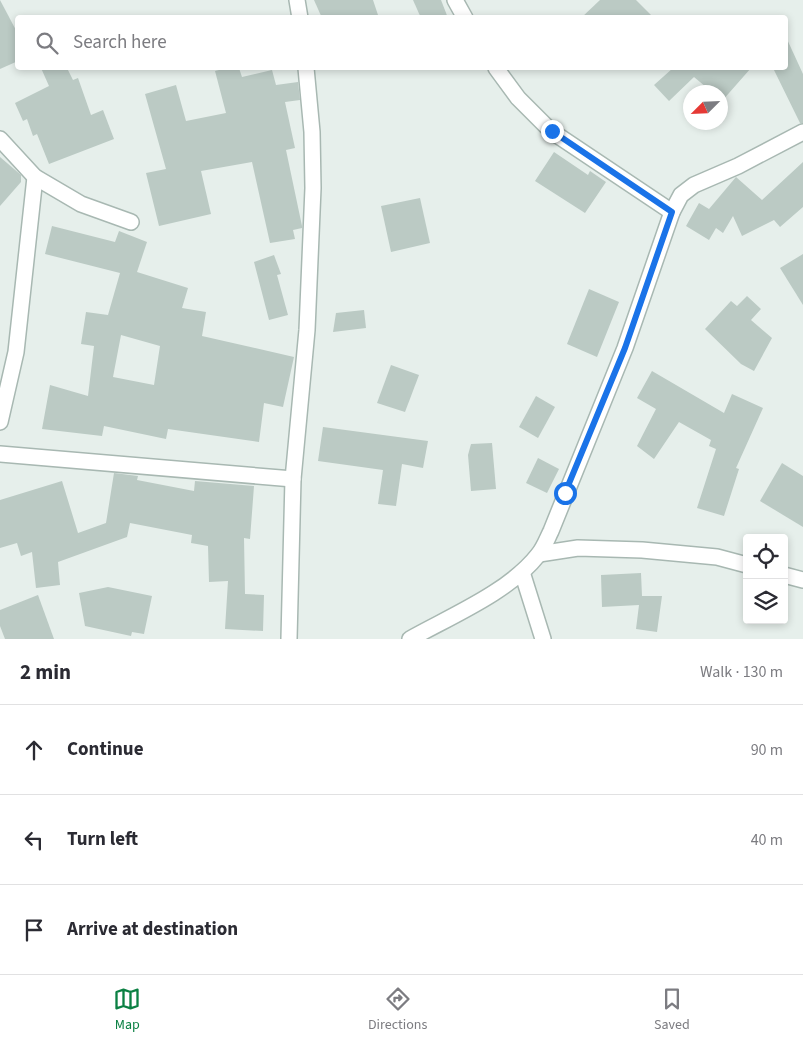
<!DOCTYPE html>
<html lang="en">
<head>
<meta charset="utf-8">
<style>
	:root { --surface:#fff; --page:#f7f7f7; --text:#2b2b33; --muted:#7c7c81; --line:#e1e1e2; --accent:#0b8043 }
	body { margin:0; font-family:"Source Sans 3",sans-serif; background:var(--page); color:var(--text) }
	.controls { position:absolute; right:15px; bottom:15px; display:grid; overflow:hidden; border-radius:5px; box-shadow:0 2px 8px #0003 }
	.controls button { width:45px; height:45px; display:grid; place-items:center; padding:0; border:0; border-bottom:1px solid var(--line); background:var(--surface); color:var(--text); font:25px sans-serif }
	.compass { position:absolute; left:683px; top:85px; width:45px; height:45px; border-radius:50%; background:var(--surface); box-shadow:0 2px 8px #0003; rotate:246deg }
	.stop { position:absolute; width:15px; height:15px; margin:-11px; border:4px solid #1a73e8; border-radius:50%; background:#fff }
	.stop.end { background:#1a73e8; border-color:#fff; box-shadow:0 1px 5px #0008 }
	.list { margin:0; padding:0; list-style:none }
	h2 { display:flex; justify-content:space-between; align-items:center; height:65px; margin:0; padding:0 20px; font-size:21px }
	h2 small { font-size:16px; font-weight:400; color:var(--muted) }
	.list li { display:grid; grid-template-columns:32px 1fr auto; gap:15px; align-items:center; box-sizing:border-box; height:90px; padding:0 20px; border-top:1px solid var(--line) }
	.list b { display:block; font-size:19px; white-space:nowrap }
	.list em { font-size:16px; font-style:normal; color:var(--muted) }
	.icon { flex:none; width:28px; height:28px; fill:none; stroke:currentColor; stroke-width:2; stroke-linecap:round; stroke-linejoin:round }
	.map { position:relative; flex:none; width:803px; height:639px; overflow:hidden }
	.search { position:absolute; background:var(--surface); box-shadow:0 2px 8px #0003; left:15px; right:15px; top:15px; height:55px; display:flex; align-items:center; gap:12px; box-sizing:border-box; padding:0 18px; border-radius:5px; color:var(--muted); font-size:19px }
	.sheet { height:335px; background:var(--surface) }
	nav { display:flex; justify-content:space-around; align-items:center; box-sizing:border-box; height:70px; border-top:1px solid var(--line); background:var(--surface); font-size:14px; color:var(--muted) }
	nav a { display:grid; justify-items:center; gap:2px }
	nav .on { color:var(--accent) }
	.map>svg:first-child { display:block }
	.building { fill:#bbcac4; fill-rule:evenodd }
	.lines { fill:none; stroke-linecap:round; stroke-linejoin:round }
	.minor-casing { stroke:#a8b8b2; stroke-width:18 }
	.minor { stroke:#fff; stroke-width:15 }
	.route { stroke:#1a73e8; stroke-width:6 }
</style>
</head>
<body>
<div class="map">
<svg width="803" height="639" viewBox="0 0 803 639">
	<rect width="100%" height="100%" fill="#e6efeb"/>
	<g class="building">
		<polygon points="0,0 18,34 18,61 0,69"/>
		<polygon points="314,0 373,0 379,18 322,18"/>
		<polygon points="413,0 441,0 448,18 421,18"/>
		<polygon points="600,0 636,0 654,18 581,18"/>
		<polygon points="786,37 803,74 803,123 800,123 773,68 786,68"/>
		<polygon points="41,68 67,68 73,80 78,78 91,115 103,110 114,139 49,164 37,134 33,136 27,119 23,121 15,103 49,86"/>
		<polygon points="227,68 239,68 242,77 272,70 276,85 298,82 300,100 285,102 295,148 286,150 302,226 302,228 293,230 295,239 270,243 252,162 201,171 211,214 159,226 146,173 166,169 145,94 176,85 186,121 226,113 215,71"/>
		<polygon points="673,68 751,68 722,101 720,92 712,92 694,77 669,101 654,85"/>
		<polygon points="554,152 588,175 590,171 606,182 585,213 535,181"/>
		<polygon points="0,157 21,175 21,182 0,206"/>
		<polygon points="803,162 803,207 780,227 774,220 742,236 733,216 723,233 716,228 709,240 686,226 699,203 709,209 736,177 762,200"/>
		<polygon points="420,198 430,243 391,252 381,206"/>
		<path d="M52 226 115 242 119 231 147 242 137 272 188 288 182 308 206 312 202 336 294 357 283 407 264 403 259 442 168 429 166 439 104 426 102 436 42 429 50 385 88 396 94 346 81 344 86 312 108 315 120 273 45 254ZM121 335 160 346 154 385 113 377Z"/>
		<polygon points="803,254 803,305 780,268"/>
		<polygon points="274,255 281,274 277,275 288,315 269,320 254,262"/>
		<polygon points="589,289 619,302 597,357 567,344"/>
		<polygon points="747,296 761,309 751,320 772,338 754,371 741,364 705,329 731,301 737,306"/>
		<polygon points="364,310 366,328 333,332 336,313"/>
		<polygon points="391,365 419,375 405,412 377,403"/>
		<polygon points="652,371 724,413 732,394 763,408 736,468 739,469 724,516 697,508 716,449 709,446 711,440 679,422 654,459 637,446 656,409 637,398"/>
		<polygon points="536,396 555,407 538,438 519,427"/>
		<polygon points="323,427 428,441 423,468 402,464 396,506 378,504 383,470 318,461"/>
		<polygon points="492,443 496,489 471,491 468,455 471,444"/>
		<polygon points="538,458 559,469 547,493 526,483"/>
		<polygon points="782,463 803,476 803,527 760,501"/>
		<polygon points="114,473 138,476 137,480 194,491 195,481 254,486 250,539 244,538 245,594 264,595 263,631 225,629 228,581 209,582 208,546 191,543 192,535 130,523 127,537 58,562 60,585 36,588 32,552 21,556 17,543 0,548 0,500 62,481 78,533 106,523"/>
		<polygon points="641,573 642,596 662,596 657,632 636,629 639,605 602,607 601,575"/>
		<polygon points="108,587 152,596 144,634 132,632 131,636 85,626 79,593"/>
		<polygon points="38,595 54,639 5,639 0,626 0,610"/>
	</g>
	<g class="lines">
		<defs>
			<g id="minor">
				<polyline points="297,0 300,18"/>
				<polyline points="455,0 465,18"/>
				<polyline points="496,68 518,98 551,131 672,212"/>
				<polyline points="0,139 35,177 81,204 131,222"/>
				<polyline points="0,422 16,352 35,177"/>
				<polyline points="0,454 293,479"/>
				<polyline points="539,554 578,548 642,550 717,557 747,565"/>
				<polyline points="522,572 543,639"/>
				<polyline points="784,575 803,580"/>
				<polyline points="289,639 293,479 307,330 313,188 312,132 306,68"/>
				<path d="M410 639C451 616 509 592 538 555 544 548 547 539 551 531L625 348 672 212 681 195 694 185 738 166 803 132"/>
			</g>
		</defs>
		<use href="#minor" class="minor-casing"/>
		<use href="#minor" class="minor"/>
	</g>
	<g class="lines">
		<polyline class="route" points="552,131 672,212 625,348 565,493"/>
	</g>
</svg>
<div class="controls">
<button><svg class="icon" aria-label="locate" viewBox="0 0 24 24"><circle cx="12" cy="12" r="6"/><path d="M12 2v4M12 18v4M2 12h4M18 12h4"/></svg></button>
<button><svg class="icon" aria-label="layers" viewBox="0 0 24 24"><path d="M12 4l9 5-9 5-9-5zM3 14l9 5 9-5"/></svg></button>
</div>
<svg class="compass" viewBox="-18 -18 36 36"><path d="M0-13l5 13h-10z" fill="#e53935"/><path d="M0 13l5-13h-10z" fill="#7c7c81"/></svg>
<div class="stop" style="left:565px;top:493px"></div>
<div class="stop end" style="left:552px;top:131px"></div>
<div class="search"><svg class="icon" aria-label="search" viewBox="0 0 24 24"><circle cx="10" cy="10" r="6"/><path d="M15 15l6 6"/></svg>Search here</div>
</div>
<section class="sheet">
<h2>2 min<small>Walk · 130 m</small></h2>
<ul class="list">
<li><svg class="icon" aria-label="ahead" viewBox="0 0 24 24"><path d="M12 20V5M6 11l6-6 6 6"/></svg><div><b>Continue</b></div><em>90 m</em></li>
<li><svg class="icon" aria-label="left" viewBox="0 0 24 24"><path d="M17 20v-9H6M10 6l-5 5 5 5"/></svg><div><b>Turn left</b></div><em>40 m</em></li>
<li><svg class="icon" aria-label="arrive" viewBox="0 0 24 24"><path d="M6 21V4h12l-3 4 3 4H6"/></svg><div><b>Arrive at destination</b></div></li>
</ul>
</section>
<nav>
<a class="on"><svg class="icon" aria-label="map" viewBox="0 0 24 24"><path d="M3 6l6-2 6 2 6-2v14l-6 2-6-2-6 2zM9 4v14M15 6v14"/></svg>Map</a>
<a><svg class="icon" aria-label="directions" viewBox="0 0 24 24"><path d="M12 3l9 9-9 9-9-9zM9 14v-3h6M13 9l2 2-2 2"/></svg>Directions</a>
<a><svg class="icon" aria-label="saved" viewBox="0 0 24 24"><path d="M7 4h10v16l-5-4-5 4z"/></svg>Saved</a>
</nav>
</body>
</html>
